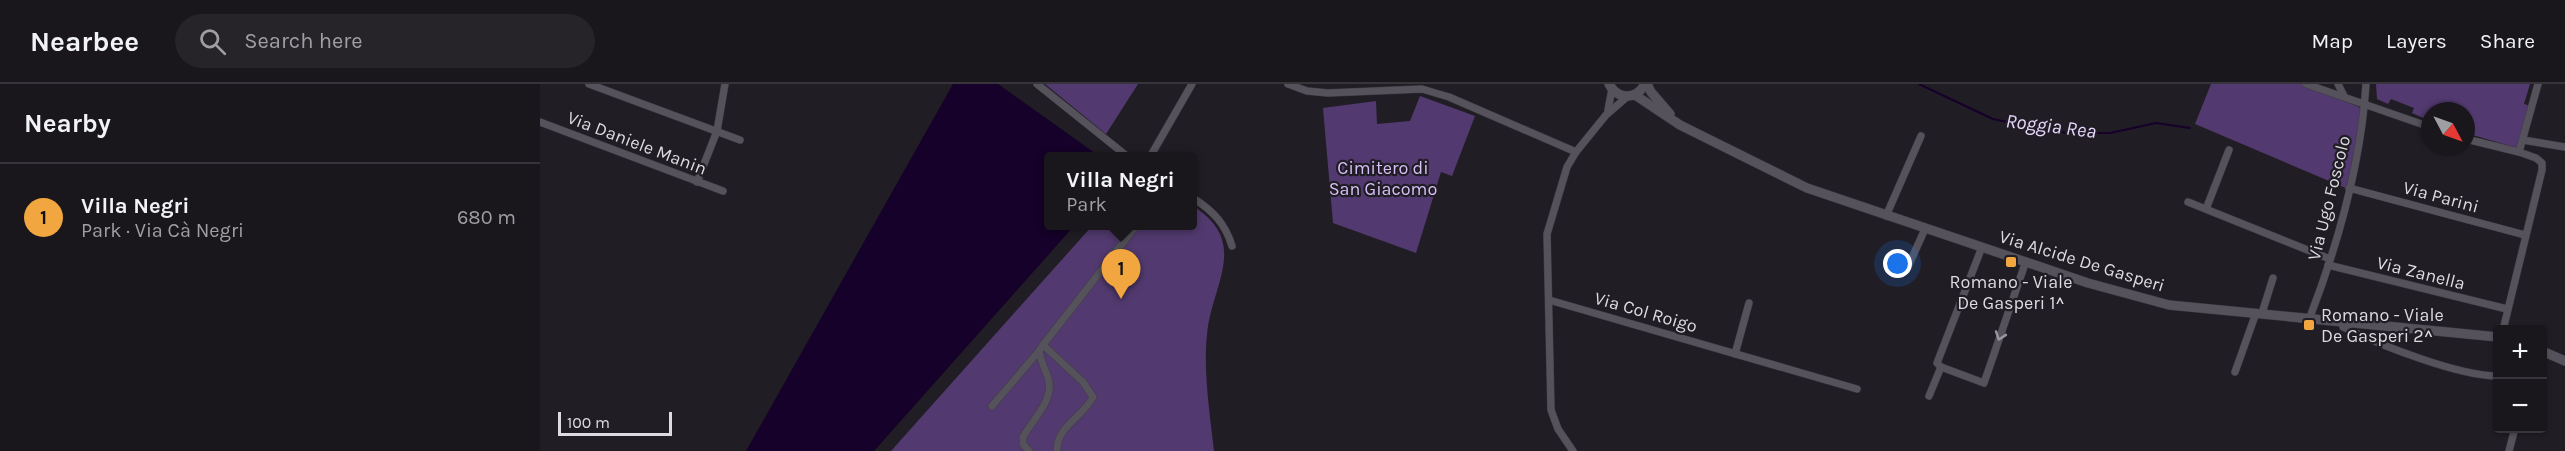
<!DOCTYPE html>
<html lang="en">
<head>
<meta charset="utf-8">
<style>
	:root { --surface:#19161c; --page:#262329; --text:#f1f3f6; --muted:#9f9fa3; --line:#37353b; --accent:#f1a63f }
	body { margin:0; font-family:Karla,sans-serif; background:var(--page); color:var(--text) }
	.controls { position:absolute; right:18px; bottom:18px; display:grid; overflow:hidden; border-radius:6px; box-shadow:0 2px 4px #0004 }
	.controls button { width:54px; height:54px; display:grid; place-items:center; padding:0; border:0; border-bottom:2px solid var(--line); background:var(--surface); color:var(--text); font:30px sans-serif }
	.compass { position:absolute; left:1881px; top:18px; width:54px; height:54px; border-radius:50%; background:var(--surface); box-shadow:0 2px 4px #0004; rotate:131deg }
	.scale { position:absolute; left:18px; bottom:15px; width:114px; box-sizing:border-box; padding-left:6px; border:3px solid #dddbe0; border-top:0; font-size:16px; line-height:21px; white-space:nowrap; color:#dddbe0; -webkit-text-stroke:4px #211d25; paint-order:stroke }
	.you { position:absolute; left:1358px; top:180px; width:21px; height:21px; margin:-15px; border:4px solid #fff; border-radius:50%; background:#1a73e8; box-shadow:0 0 0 9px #1a73e833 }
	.badge { display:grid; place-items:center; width:39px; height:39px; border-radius:50%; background:var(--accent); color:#111; font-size:20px; font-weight:700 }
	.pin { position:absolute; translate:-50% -50px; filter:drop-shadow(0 2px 3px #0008) }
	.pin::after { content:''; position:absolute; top:32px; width:21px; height:18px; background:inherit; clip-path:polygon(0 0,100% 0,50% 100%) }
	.popup { position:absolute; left:504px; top:68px; width:153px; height:78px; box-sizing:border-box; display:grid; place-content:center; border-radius:6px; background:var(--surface); filter:drop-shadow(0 2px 4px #0005); font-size:20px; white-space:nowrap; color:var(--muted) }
	.popup b { font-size:22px; color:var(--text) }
	.popup::after { content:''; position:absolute; left:50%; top:100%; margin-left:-12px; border:12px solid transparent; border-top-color:var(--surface) }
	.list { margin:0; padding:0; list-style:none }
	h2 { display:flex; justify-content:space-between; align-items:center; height:78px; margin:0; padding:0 24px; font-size:26px }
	h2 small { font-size:20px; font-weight:400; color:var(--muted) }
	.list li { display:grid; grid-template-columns:39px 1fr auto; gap:18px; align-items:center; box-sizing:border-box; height:108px; padding:0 24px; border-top:2px solid var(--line) }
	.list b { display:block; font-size:22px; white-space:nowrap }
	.list p { margin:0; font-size:20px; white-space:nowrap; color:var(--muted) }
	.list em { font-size:20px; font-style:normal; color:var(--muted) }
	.icon { flex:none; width:33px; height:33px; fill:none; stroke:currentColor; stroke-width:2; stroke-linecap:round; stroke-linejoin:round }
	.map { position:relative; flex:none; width:2025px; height:367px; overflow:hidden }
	header { display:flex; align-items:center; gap:36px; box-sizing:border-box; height:84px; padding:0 30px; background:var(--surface); border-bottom:2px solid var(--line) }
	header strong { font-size:28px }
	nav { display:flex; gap:33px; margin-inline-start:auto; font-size:21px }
	.search { width:420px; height:54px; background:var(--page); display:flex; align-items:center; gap:15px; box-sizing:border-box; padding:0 21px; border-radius:33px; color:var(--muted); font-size:22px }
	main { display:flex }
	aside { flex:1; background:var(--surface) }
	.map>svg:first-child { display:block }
	.green { fill:#523a70 }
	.water { fill:#150129 }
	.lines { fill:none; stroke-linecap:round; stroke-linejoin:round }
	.stream { stroke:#150129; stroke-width:2 }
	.street-casing { stroke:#3d3b40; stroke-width:8 }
	.secondary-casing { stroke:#3d3b40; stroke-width:10 }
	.street { stroke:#55525b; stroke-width:7 }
	.secondary { stroke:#55525b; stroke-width:9 }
	.oneway { stroke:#99969e }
	.poi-dot { fill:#f1a63f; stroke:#211d25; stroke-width:2 }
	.labels { text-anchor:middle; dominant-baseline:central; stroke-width:4.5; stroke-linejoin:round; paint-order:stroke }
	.street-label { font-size:18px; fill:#dddbe0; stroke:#211d25 }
	.park-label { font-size:18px; fill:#d6c0f7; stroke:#211d25 }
	.poi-label { font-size:18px; fill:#dddbe0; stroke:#211d25 }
	.water-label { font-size:20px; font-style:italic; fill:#e5d7fc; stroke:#211d25 }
</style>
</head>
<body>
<header>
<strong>Nearbee</strong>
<div class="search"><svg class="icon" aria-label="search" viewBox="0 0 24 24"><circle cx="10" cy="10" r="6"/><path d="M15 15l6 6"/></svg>Search here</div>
<nav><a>Map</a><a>Layers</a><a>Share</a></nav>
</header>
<main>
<aside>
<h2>Nearby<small></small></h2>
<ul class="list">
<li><span class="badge">1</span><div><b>Villa Negri</b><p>Park · Via Cà Negri</p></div><em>680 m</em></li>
</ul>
</aside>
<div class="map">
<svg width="2025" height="367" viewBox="0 0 2025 367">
	<rect width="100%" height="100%" fill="#211d25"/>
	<g class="green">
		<polygon points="505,0 598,0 566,50"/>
		<polygon points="1671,0 1762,0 1819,23 1822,27 1808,105 1655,40"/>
		<polygon points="1836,0 1990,0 1984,20 1991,22 1977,64 1926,49 1926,27 1890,27 1890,37 1872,29 1874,24 1851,15 1848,20 1837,15"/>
		<polygon points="880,12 935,32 912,92 901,88 876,169 793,139 783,24 836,17 837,40 870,37"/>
		<path d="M653 122C711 159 671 201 667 251 663 286 670 331 674 367H351L552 142H653Z"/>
	</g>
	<polygon class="water" points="413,0 458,0 559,72 509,73 509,142 534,142 334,367 206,367"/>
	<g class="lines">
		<polyline class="stream" points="1379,0 1453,35 1491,43 1528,49 1570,49 1616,39 1650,44"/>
		<defs>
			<g id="street">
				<polyline points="49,0 200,56"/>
				<polyline points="497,0 588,73"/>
				<polyline points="748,0 767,7 788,9 882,5 909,13 1036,68"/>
				<polyline points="1766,0 1890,43"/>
				<polyline points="1798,0 1804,12"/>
				<polyline points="1068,26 1072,5"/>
				<polyline points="0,38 183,107"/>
				<polyline points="1926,55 1979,68"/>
				<polyline points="1983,56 2025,63"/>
				<polyline points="610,73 652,0"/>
				<polyline points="157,98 177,47 185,0"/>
				<polyline points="1809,104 1985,151"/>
				<path d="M653 114C673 127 685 139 692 162"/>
				<polyline points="1648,118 1790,175"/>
				<polyline points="1666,125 1689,66"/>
				<polyline points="1346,132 1381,52"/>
				<polyline points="1442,163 1397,279 1401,283 1444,299 1486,177"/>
				<polyline points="1788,181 1967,225"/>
				<polyline points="1367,185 1385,145"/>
				<polyline points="1009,216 1317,305"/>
				<polyline points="1722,229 1733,194"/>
				<path d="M1770 233C1798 160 1821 79 1826 0"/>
				<path d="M1801 237 1803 243C1840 261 1918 292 1958 292"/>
				<polyline points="1963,246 2002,86 2002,79 1996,74 1979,68 1998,0"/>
				<polyline points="1195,270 1209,219"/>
				<polyline points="1695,288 1716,229"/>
				<polyline points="1389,312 1401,283"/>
				<polyline points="452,322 499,267"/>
				<path d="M489 367 483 360V353C492 336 512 319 509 298 508 290 501 279 499 267L503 261"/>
				<path d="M517 367C516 343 543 333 553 313L543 298 503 261 596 142"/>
				<polyline points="1033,367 1018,345 1011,326 1007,150 1027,83 1036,68 1066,31 1088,12"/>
				<polyline points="1969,367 1975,344"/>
			</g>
			<g id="secondary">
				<path d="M1069 0C1078 16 1096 16 1105 0"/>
				<polyline points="1107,0 1111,8 1130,30"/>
				<polyline points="1095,11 1140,41 1267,104 1548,199 1629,221 1958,253"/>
				<polyline points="2002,267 2025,277"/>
			</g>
		</defs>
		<use href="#street" class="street-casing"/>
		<use href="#secondary" class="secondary-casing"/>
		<use href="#street" class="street"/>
		<use href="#secondary" class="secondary"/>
	</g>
	<defs><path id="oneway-chevron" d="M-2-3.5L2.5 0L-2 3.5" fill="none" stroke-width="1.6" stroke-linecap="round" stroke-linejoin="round" transform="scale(1.5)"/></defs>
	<use class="oneway" href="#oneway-chevron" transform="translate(1460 252) rotate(109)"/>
	<g class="poi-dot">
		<rect x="1465" y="172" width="12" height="12" rx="3"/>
		<rect x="1763" y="235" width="12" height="12" rx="3"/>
	</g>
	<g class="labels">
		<g class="street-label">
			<text transform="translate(97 59) rotate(21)">Via Daniele Manin</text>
			<text transform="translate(1901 113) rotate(15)">Via Parini</text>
			<text transform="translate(1789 114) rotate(-76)">Via Ugo Foscolo</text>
			<text transform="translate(1542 177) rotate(17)">Via Alcide De Gasperi</text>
			<text transform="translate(1881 189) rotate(14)">Via Zanella</text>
			<text transform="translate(1106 228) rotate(16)">Via Col Roigo</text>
		</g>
		<g class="park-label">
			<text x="843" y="84">Cimitero di<tspan x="843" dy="21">San Giacomo</tspan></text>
		</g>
		<g class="poi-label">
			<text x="1471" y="198">Romano - Viale<tspan x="1471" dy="21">De Gasperi 1^</tspan></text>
			<text x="1781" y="231" text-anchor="start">Romano - Viale<tspan x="1781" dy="21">De Gasperi 2^</tspan></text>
		</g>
		<g class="water-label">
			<text transform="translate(1511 42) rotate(7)">Roggia Rea</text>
		</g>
	</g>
</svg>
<div class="controls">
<button>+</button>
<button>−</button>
</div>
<svg class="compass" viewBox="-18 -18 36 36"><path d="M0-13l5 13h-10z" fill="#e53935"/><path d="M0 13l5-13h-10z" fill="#9f9fa3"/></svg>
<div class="scale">100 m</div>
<div class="you"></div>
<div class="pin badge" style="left:581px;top:215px">1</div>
<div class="popup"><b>Villa Negri</b>Park</div>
</div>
</main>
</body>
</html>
